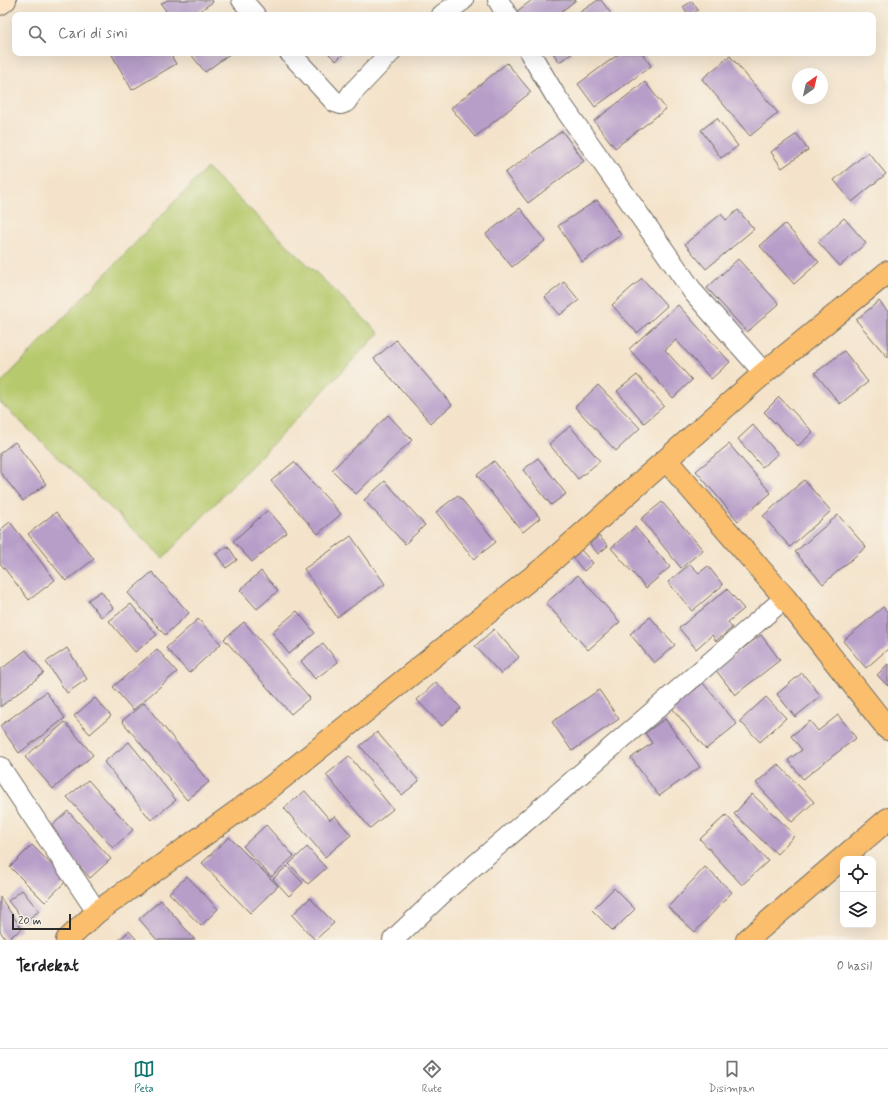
<!DOCTYPE html>
<html lang="id">
<head>
<meta charset="utf-8">
<style>
	:root { --surface:#fff; --page:#f6f6f6; --text:#202124; --muted:#757577; --line:#e0e0e0; --accent:#0f766e }
	body { margin:0; font-family:Mynerve,sans-serif; background:var(--page); color:var(--text) }
	.controls { position:absolute; right:12px; bottom:12px; display:grid; overflow:hidden; border-radius:8px; box-shadow:0 4px 16px #0002 }
	.controls button { width:36px; height:36px; display:grid; place-items:center; padding:0; border:0; border-bottom:1px solid var(--line); background:var(--surface); color:var(--text); font:20px sans-serif }
	.compass { position:absolute; left:792px; top:68px; width:36px; height:36px; border-radius:50%; background:var(--surface); box-shadow:0 4px 16px #0002; rotate:34deg }
	.scale { position:absolute; left:12px; bottom:10px; width:59px; box-sizing:border-box; padding-left:4px; border:2px solid #2b2b2b; border-top:0; font-size:11px; line-height:14px; white-space:nowrap; color:#2b2b2b; -webkit-text-stroke:3px #f7f3e8; paint-order:stroke }
	.list { margin:0; padding:0; list-style:none }
	h2 { display:flex; justify-content:space-between; align-items:center; height:52px; margin:0; padding:0 16px; font-size:17px }
	h2 small { font-size:13px; font-weight:400; color:var(--muted) }
	.icon { flex:none; width:22px; height:22px; fill:none; stroke:currentColor; stroke-width:2; stroke-linecap:round; stroke-linejoin:round }
	.map { position:relative; flex:none; width:888px; height:940px; overflow:hidden }
	.search { position:absolute; background:var(--surface); box-shadow:0 4px 16px #0002; left:12px; right:12px; top:12px; height:44px; display:flex; align-items:center; gap:10px; box-sizing:border-box; padding:0 14px; border-radius:8px; color:var(--muted); font-size:15px }
	.sheet { height:108px; background:var(--surface) }
	nav { display:flex; justify-content:space-around; align-items:center; box-sizing:border-box; height:56px; border-top:1px solid var(--line); background:var(--surface); font-size:11px; color:var(--muted) }
	nav a { display:grid; justify-items:center; gap:2px }
	nav .on { color:var(--accent) }
	.map>svg:first-child { display:block }
	.green { fill:#b6c96c; stroke:#707a4c }
	.building { fill:#b79ec9 }
	.lines { fill:none; stroke-linecap:round; stroke-linejoin:round }
	.street-casing { stroke:#716b63; stroke-width:22 }
	.secondary-casing { stroke:#716b63; stroke-width:24 }
	.highway-casing { stroke:#716b63; stroke-width:24 }
	.street { stroke:#fff; stroke-width:20 }
	.secondary { stroke:#fde5c5; stroke-width:22 }
	.highway { stroke:#fabe6d; stroke-width:22 }
</style>
</head>
<body>
<div class="map">
<svg width="888" height="940" viewBox="0 0 888 940">
	<rect width="100%" height="100%" fill="#f7f3e8"/>
	<filter id="ink" filterUnits="userSpaceOnUse"><feTurbulence type="fractalNoise" baseFrequency=".025" numOctaves="2"/><feDisplacementMap in="SourceGraphic" scale="8" xChannelSelector="R" yChannelSelector="G"/><feConvolveMatrix kernelMatrix="1 2 1 2 8 2 1 2 1" color-interpolation-filters="sRGB"/></filter>
	<filter id="wash" filterUnits="userSpaceOnUse"><feTurbulence type="fractalNoise" baseFrequency=".012" numOctaves="4" result="noise"/><feDisplacementMap in="SourceGraphic" scale="16" xChannelSelector="R" yChannelSelector="G"/><feGaussianBlur stdDeviation="0.9" result="paint"/><feColorMatrix in="noise" values="0 0 0 0 0 0 0 0 0 0 0 0 0 0 0 0 0 1.4 0 .05"/><feComposite in="paint" operator="in"/></filter>
	<g filter="url(#wash)">
		<rect width="100%" height="100%" fill="#f4e3ca"/>
		<polygon class="green" points="207,168 379,333 163,558 0,402 0,384"/>
		<g id="blocks">
			<g class="building">
				<polygon points="167,0 212,0 213,2 193,15 169,15 161,4"/>
				<polygon points="532,0 576,0 557,15 519,15 516,12"/>
				<polygon points="598,0 601,0 612,15 576,15"/>
				<polygon points="692,1 698,10 691,15 689,15 683,7"/>
				<polygon points="116,53 170,53 176,64 132,90 112,55"/>
				<polygon points="190,53 231,53 205,72"/>
				<polygon points="328,53 344,53 336,61"/>
				<polygon points="553,53 573,53 559,62"/>
				<polygon points="620,53 642,53 651,66 595,107 578,84"/>
				<polygon points="730,56 778,113 750,136 702,79"/>
				<polygon points="507,63 531,92 475,137 451,108"/>
				<polygon points="645,82 666,109 615,148 594,121"/>
				<polygon points="717,118 738,146 721,158 701,130"/>
				<polygon points="562,131 584,161 528,203 505,173"/>
				<polygon points="797,134 808,150 782,168 771,152"/>
				<polygon points="868,152 886,174 852,202 834,180"/>
				<polygon points="597,200 621,235 582,262 558,226"/>
				<polygon points="520,208 545,241 512,267 486,234"/>
				<polygon points="738,210 754,229 706,269 685,244 721,214 726,220"/>
				<polygon points="844,218 866,243 840,266 818,242"/>
				<polygon points="785,224 819,262 794,284 760,246"/>
				<polygon points="738,259 779,304 747,332 707,288"/>
				<polygon points="642,278 667,306 637,333 612,305"/>
				<polygon points="564,282 579,300 560,315 545,297"/>
				<polygon points="879,301 888,312 888,358 856,320"/>
				<polygon points="678,305 730,362 711,379 676,340 665,350 692,380 673,398 629,349"/>
				<polygon points="396,340 452,405 431,423 374,359"/>
				<polygon points="844,351 868,382 840,404 815,373"/>
				<polygon points="637,375 664,406 644,423 617,391"/>
				<polygon points="598,385 640,428 616,451 575,407"/>
				<polygon points="779,397 813,432 798,446 764,412"/>
				<polygon points="388,415 412,440 356,494 332,470"/>
				<polygon points="753,425 778,454 762,467 738,439"/>
				<polygon points="570,426 600,461 578,479 549,444"/>
				<polygon points="15,442 46,484 23,501 0,472 0,453"/>
				<polygon points="729,444 771,493 738,521 696,471"/>
				<polygon points="538,458 566,494 551,505 523,470"/>
				<polygon points="494,461 540,518 523,532 477,475"/>
				<polygon points="294,462 341,514 318,534 271,481"/>
				<polygon points="804,480 831,511 790,547 763,516"/>
				<polygon points="385,481 425,525 405,544 364,500"/>
				<polygon points="458,495 496,542 474,559 436,512"/>
				<polygon points="662,502 703,550 681,568 641,519"/>
				<polygon points="268,510 287,532 252,562 233,541"/>
				<polygon points="56,512 94,559 66,581 28,534"/>
				<polygon points="838,515 866,547 823,584 795,552"/>
				<polygon points="10,522 55,580 29,600 0,563 0,530"/>
				<polygon points="635,527 670,567 646,588 611,548"/>
				<polygon points="351,536 385,584 337,617 304,569"/>
				<polygon points="599,536 608,546 598,554 590,544"/>
				<polygon points="228,546 237,560 226,568 216,554"/>
				<polygon points="579,548 593,563 584,571 571,555"/>
				<polygon points="690,564 699,573 708,566 723,585 692,611 668,582"/>
				<polygon points="261,571 278,591 257,609 240,590"/>
				<polygon points="152,572 189,613 165,635 128,593"/>
				<polygon points="578,575 620,622 588,650 546,603"/>
				<polygon points="727,589 744,609 728,622 732,628 716,641 712,635 696,649 679,628"/>
				<polygon points="101,591 113,608 101,617 88,600"/>
				<polygon points="131,604 157,635 135,652 109,621"/>
				<polygon points="883,607 888,613 888,649 866,668 843,641"/>
				<polygon points="297,611 315,633 289,654 272,632"/>
				<polygon points="650,617 675,645 654,663 630,634"/>
				<polygon points="198,619 221,644 189,673 166,648"/>
				<polygon points="244,622 310,698 291,714 224,639"/>
				<polygon points="494,629 519,657 501,674 475,646"/>
				<polygon points="761,635 780,660 735,695 715,669"/>
				<polygon points="323,643 338,662 315,679 301,661"/>
				<polygon points="67,648 87,679 67,693 46,662"/>
				<polygon points="157,649 177,672 133,710 113,687"/>
				<polygon points="26,650 44,673 0,707 0,670"/>
				<polygon points="888,664 888,686 877,675"/>
				<polygon points="802,673 821,696 795,717 777,694"/>
				<polygon points="436,682 461,708 442,726 417,700"/>
				<polygon points="703,683 737,724 706,749 672,708"/>
				<polygon points="599,690 619,719 572,751 552,722"/>
				<polygon points="46,692 65,718 19,753 0,726"/>
				<polygon points="766,697 786,718 760,742 740,721"/>
				<polygon points="95,698 111,716 90,734 74,716"/>
				<polygon points="144,703 209,782 187,800 122,721"/>
				<polygon points="838,715 856,738 803,779 788,760 802,750 791,736 810,721 818,731"/>
				<polygon points="665,719 700,767 659,796 631,758 652,743 645,733"/>
				<polygon points="65,722 93,755 53,789 25,757"/>
				<polygon points="377,732 419,781 402,795 360,746"/>
				<polygon points="129,742 176,800 151,820 104,762"/>
				<polygon points="349,756 393,809 370,828 326,775"/>
				<polygon points="778,764 814,802 792,822 756,783"/>
				<polygon points="88,780 133,830 113,848 67,797"/>
				<polygon points="305,791 330,820 335,816 351,835 325,857 284,808"/>
				<polygon points="752,794 795,835 777,854 734,814"/>
				<polygon points="68,811 111,859 90,878 47,830"/>
				<polygon points="726,815 768,861 742,885 700,839"/>
				<polygon points="266,825 294,856 271,877 243,846"/>
				<polygon points="229,837 278,886 250,913 202,863"/>
				<polygon points="32,845 67,880 45,902 10,867"/>
				<polygon points="307,847 326,868 308,884 289,864"/>
				<polygon points="287,866 303,883 289,896 273,879"/>
				<polygon points="705,867 732,892 695,932 668,907"/>
				<polygon points="187,876 218,909 201,926 169,893"/>
				<polygon points="614,888 635,909 613,931 592,910"/>
				<polygon points="22,890 39,911 25,922 8,901"/>
				<polygon points="0,897 22,929 6,940 0,931"/>
				<polygon points="310,898 334,923 315,940 292,915"/>
				<polygon points="161,900 195,940 157,940 139,919"/>
				<polygon points="129,931 137,940 119,940"/>
			</g>
		</g>
	</g>
	<g filter="url(#ink)">
		<use href="#blocks" fill-opacity="0" stroke="#716b63" stroke-width="1"/>
		<g class="lines">
			<defs>
				<g id="street">
					<polyline points="242,0 255,15"/>
					<polyline points="498,0 507,15"/>
					<polyline points="442,15 463,0"/>
					<polyline points="290,53 335,102 341,104 346,102 352,93 390,53"/>
					<polyline points="530,53 555,95 694,293 764,373"/>
					<polyline points="0,767 97,912"/>
					<polyline points="393,940 446,890 785,598"/>
				</g>
				<polyline id="secondary" points="0,4 5,0"/>
				<g id="highway">
					<polyline points="666,460 785,598 888,729"/>
					<polyline points="67,940 97,912 271,787 546,566 764,373 888,272"/>
					<polyline points="747,940 888,819"/>
				</g>
			</defs>
			<use href="#street" class="street-casing"/>
			<use href="#secondary" class="secondary-casing"/>
			<use href="#highway" class="highway-casing"/>
			<use href="#street" class="street"/>
			<use href="#secondary" class="secondary"/>
			<use href="#highway" class="highway"/>
		</g>
	</g>
</svg>
<div class="controls">
<button><svg class="icon" aria-label="locate" viewBox="0 0 24 24"><circle cx="12" cy="12" r="6"/><path d="M12 2v4M12 18v4M2 12h4M18 12h4"/></svg></button>
<button><svg class="icon" aria-label="layers" viewBox="0 0 24 24"><path d="M12 4l9 5-9 5-9-5zM3 14l9 5 9-5"/></svg></button>
</div>
<svg class="compass" viewBox="-18 -18 36 36"><path d="M0-13l5 13h-10z" fill="#e53935"/><path d="M0 13l5-13h-10z" fill="#757577"/></svg>
<div class="scale">20 m</div>
<div class="search"><svg class="icon" aria-label="search" viewBox="0 0 24 24"><circle cx="10" cy="10" r="6"/><path d="M15 15l6 6"/></svg>Cari di sini</div>
</div>
<section class="sheet">
<h2>Terdekat<small>0 hasil</small></h2>
<ul class="list">
</ul>
</section>
<nav>
<a class="on"><svg class="icon" aria-label="map" viewBox="0 0 24 24"><path d="M3 6l6-2 6 2 6-2v14l-6 2-6-2-6 2zM9 4v14M15 6v14"/></svg>Peta</a>
<a><svg class="icon" aria-label="directions" viewBox="0 0 24 24"><path d="M12 3l9 9-9 9-9-9zM9 14v-3h6M13 9l2 2-2 2"/></svg>Rute</a>
<a><svg class="icon" aria-label="saved" viewBox="0 0 24 24"><path d="M7 4h10v16l-5-4-5 4z"/></svg>Disimpan</a>
</nav>
</body>
</html>
